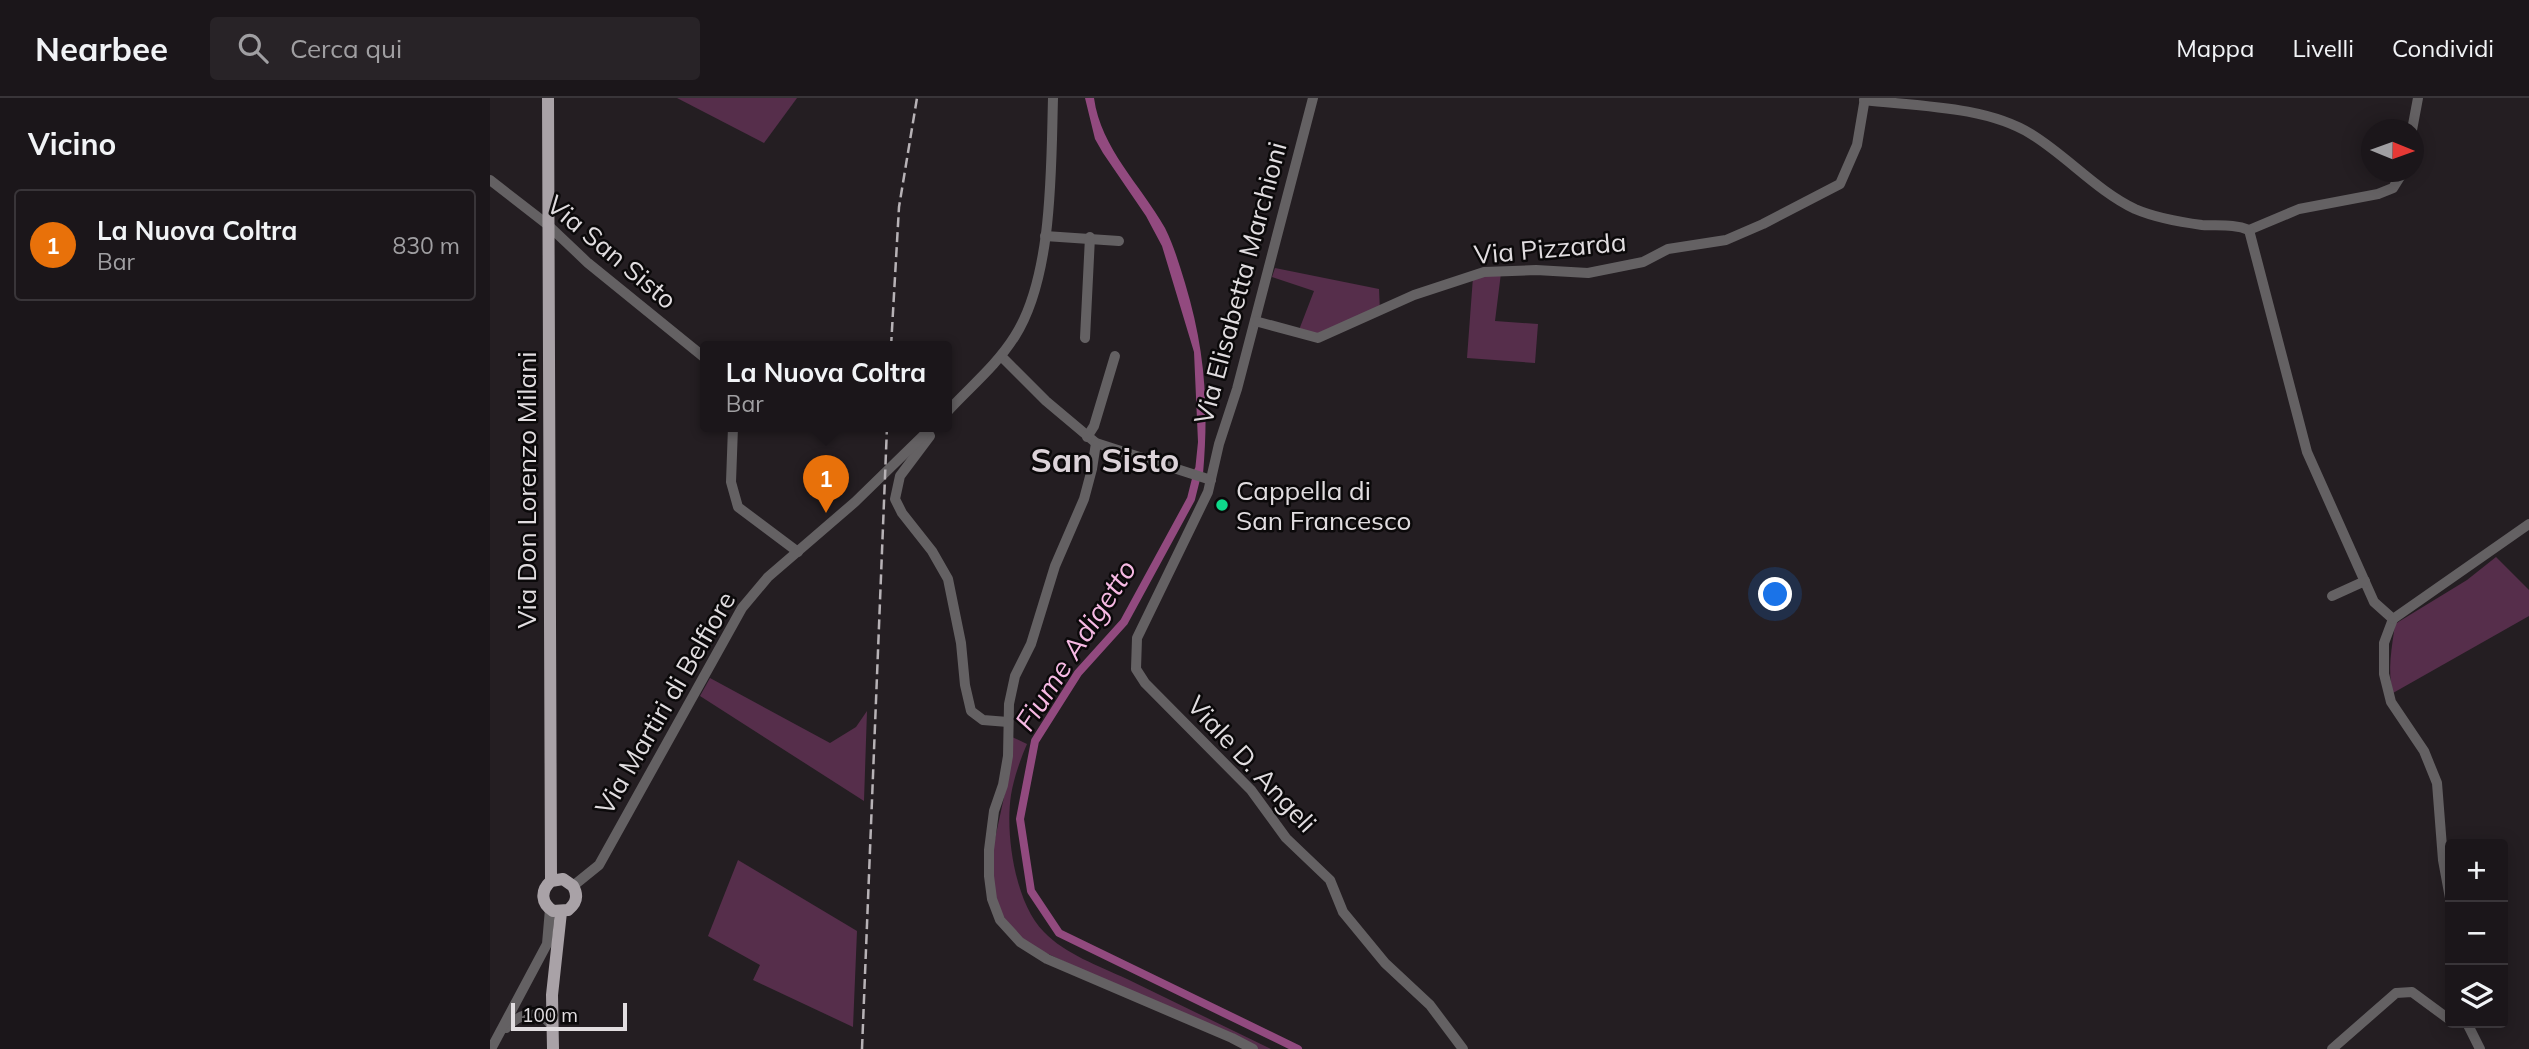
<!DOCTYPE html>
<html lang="it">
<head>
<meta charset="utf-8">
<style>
	:root { --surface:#1b161a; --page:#282327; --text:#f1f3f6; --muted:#a09fa2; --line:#393539; --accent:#0ed98a }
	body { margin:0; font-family:Mulish,sans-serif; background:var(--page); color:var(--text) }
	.controls { position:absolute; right:21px; bottom:21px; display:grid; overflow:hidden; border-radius:7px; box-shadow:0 4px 18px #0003 }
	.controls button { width:63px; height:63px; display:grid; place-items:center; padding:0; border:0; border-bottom:2px solid var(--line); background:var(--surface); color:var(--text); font:35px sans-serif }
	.compass { position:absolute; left:1871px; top:21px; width:63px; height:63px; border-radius:50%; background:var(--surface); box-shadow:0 4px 18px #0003; rotate:91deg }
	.scale { position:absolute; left:21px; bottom:18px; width:116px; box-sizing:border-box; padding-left:7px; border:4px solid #e1dde0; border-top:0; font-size:19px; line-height:24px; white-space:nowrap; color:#e1dde0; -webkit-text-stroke:5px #0b090a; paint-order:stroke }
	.you { position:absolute; left:1286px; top:497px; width:24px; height:24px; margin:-18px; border:5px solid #fff; border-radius:50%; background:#1a73e8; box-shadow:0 0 0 10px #1a73e833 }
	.badge { display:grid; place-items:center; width:46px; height:46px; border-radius:50%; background:var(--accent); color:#fff; font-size:23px; font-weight:700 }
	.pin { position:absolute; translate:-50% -58px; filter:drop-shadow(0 2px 4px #0008) }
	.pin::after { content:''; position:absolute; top:37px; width:24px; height:21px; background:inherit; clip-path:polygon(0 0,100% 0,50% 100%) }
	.popup { position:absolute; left:210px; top:243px; width:252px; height:91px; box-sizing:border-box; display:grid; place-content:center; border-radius:7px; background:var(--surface); filter:drop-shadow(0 2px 5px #0005); font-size:23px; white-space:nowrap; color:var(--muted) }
	.popup b { font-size:26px; color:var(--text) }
	.popup::after { content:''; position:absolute; left:50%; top:100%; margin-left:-14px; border:14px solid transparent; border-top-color:var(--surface) }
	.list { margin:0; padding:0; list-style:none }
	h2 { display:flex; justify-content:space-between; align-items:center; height:91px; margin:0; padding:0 28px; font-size:30px }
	h2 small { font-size:23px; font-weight:400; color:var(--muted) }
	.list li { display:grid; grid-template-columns:46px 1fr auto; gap:21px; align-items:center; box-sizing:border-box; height:112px; margin:0 14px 14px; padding:0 14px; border:2px solid var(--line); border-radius:7px }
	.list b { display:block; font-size:26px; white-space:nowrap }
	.list p { margin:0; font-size:23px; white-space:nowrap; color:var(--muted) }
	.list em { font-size:23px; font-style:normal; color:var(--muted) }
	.icon { flex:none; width:38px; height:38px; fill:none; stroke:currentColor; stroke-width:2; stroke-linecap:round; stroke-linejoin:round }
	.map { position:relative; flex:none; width:2039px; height:951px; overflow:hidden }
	header { display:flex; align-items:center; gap:42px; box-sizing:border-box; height:98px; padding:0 35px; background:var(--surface); border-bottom:2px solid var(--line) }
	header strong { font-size:33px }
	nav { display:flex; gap:38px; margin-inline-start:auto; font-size:24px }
	.search { width:490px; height:63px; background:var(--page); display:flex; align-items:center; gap:18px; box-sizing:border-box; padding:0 24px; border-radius:7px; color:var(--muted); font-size:26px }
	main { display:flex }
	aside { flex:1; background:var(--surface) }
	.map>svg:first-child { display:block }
	.green { fill:#562e4b }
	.water { fill:#924a7f }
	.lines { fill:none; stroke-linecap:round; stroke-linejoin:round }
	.canal { stroke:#924a7f; stroke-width:8 }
	.minor { stroke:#646163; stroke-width:10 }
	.major { stroke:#a9a2a7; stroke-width:12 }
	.rail { stroke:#b7b2b6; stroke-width:2.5; stroke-dasharray:10 5; stroke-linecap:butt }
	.poi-dot { fill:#0ed98a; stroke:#0b090a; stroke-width:2.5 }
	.labels { text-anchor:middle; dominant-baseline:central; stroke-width:5; stroke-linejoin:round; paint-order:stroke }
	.street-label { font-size:26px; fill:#e1dde0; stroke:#0b090a }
	.poi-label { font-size:26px; fill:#e1dde0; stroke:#0b090a; text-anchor:start }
	.water-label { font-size:28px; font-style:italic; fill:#f6b9e3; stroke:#0b090a }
	.district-label { font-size:33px; font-weight:bold; fill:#dcd3d9; stroke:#0b090a }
</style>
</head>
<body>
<header>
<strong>Nearbee</strong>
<div class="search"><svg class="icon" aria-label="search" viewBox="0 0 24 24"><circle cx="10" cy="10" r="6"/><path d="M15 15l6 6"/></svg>Cerca qui</div>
<nav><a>Mappa</a><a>Livelli</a><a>Condividi</a></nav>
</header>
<main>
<aside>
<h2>Vicino<small></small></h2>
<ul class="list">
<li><span class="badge" style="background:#e8710a">1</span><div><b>La Nuova Coltra</b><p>Bar</p></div><em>830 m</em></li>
</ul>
</aside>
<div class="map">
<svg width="2039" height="951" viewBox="0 0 2039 951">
	<rect width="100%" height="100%" fill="#241e22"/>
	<g class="green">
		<polygon points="187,0 307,0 274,45"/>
		<polygon points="785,170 889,191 890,214 828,236 809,232 824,193 782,179"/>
		<polygon points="1011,175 1005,223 1048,226 1045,265 977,260 983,179"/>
		<path d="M2006 459 2039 492V518L1903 595C1897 572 1902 549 1905 526L1977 482Z"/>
		<polygon points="220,580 340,645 366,629 377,613 374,703 210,598"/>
		<path d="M522 639 537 646C530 662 524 680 521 697 515 736 525 805 554 834 575 856 609 868 637 881 685 904 733 928 781 951H759L535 845 504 807 503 750 519 676Z"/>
		<polygon points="248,762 367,833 363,929 263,882 270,867 218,838"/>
	</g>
	<path class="water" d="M595 0H604C611 51 651 87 675 130 684 148 689 166 695 185 715 251 719 307 713 376L705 373 708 344 704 254 672 148 656 118 613 55 605 41Z"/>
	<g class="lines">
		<polyline class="canal" points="708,373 701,401 634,524 588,575 545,643 530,721 541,793 569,835 808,951"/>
		<g class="minor">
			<polyline points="823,0 747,291 729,346 718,394 647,540 646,571 655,585 761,692 796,740 840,782 853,814 895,865 940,907 973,951"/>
			<path d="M1374 2C1426 8 1496 8 1541 36 1577 58 1607 93 1645 111 1666 120 1689 124 1712 127 1729 128 1744 126 1759 132L1809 111 1888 96 1903 90 1913 74"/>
			<polyline points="1922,32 1928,0"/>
			<polyline points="0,82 58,127 98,165 215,260"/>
			<polyline points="1759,132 1817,354 1884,504 1903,521"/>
			<polyline points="555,138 629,143"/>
			<polyline points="765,223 828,240 924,197 994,174 1046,172 1098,175 1153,164 1178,151 1236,142 1273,126 1350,86 1367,47 1375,0"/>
			<polyline points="595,240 600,139"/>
			<polyline points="512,259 556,303 606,345 721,382"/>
			<path d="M457 314C480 289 507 267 525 238 563 178 561 70 563 0"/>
			<polyline points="243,329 241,384 248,409 308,454"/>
			<polyline points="440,338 410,378 405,401 412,415 442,453 458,481 471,545 475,587 481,613 493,622 518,624"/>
			<polyline points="597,339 604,328 625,258"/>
			<polyline points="606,345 602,371 594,401 565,468 541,546 525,578 519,606 518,658 513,687 504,713 499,752 499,778 502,801 510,822 530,844 557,861 742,940 763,951"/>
			<polyline points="1842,498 1875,483"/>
			<polyline points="1903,521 1894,545 1894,576 1901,604 1934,653 1947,685 1953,762 1960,800"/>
			<polyline points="1903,521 2039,426"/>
			<polyline points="83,788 109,767 252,510 278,479 365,404 442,329"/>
			<polyline points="1977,925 1990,951"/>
			<path d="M16 930C30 915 49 909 62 928"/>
			<polyline points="1,951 57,846 60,811"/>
			<polyline points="1842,951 1906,895 1922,894 1960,922"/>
		</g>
		<g class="major">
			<path d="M58 0 61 783C50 793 51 805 63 813L78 812C87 805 88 797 83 788L73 781 61 783"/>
			<polyline points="63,951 62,897 71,814"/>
		</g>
		<g class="rail">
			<polyline points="401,249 409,109 427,0"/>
			<polyline points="372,951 397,329"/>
		</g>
	</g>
	<circle class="poi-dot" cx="732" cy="407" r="7"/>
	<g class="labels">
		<g class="street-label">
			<text transform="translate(1060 150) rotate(-5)">Via Pizzarda</text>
			<text transform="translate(122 154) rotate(40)">Via San Sisto</text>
			<text transform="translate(750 185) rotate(-75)">Via Elisabetta Marchioni</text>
			<text transform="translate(36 392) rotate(-90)">Via Don Lorenzo Milani</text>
			<text transform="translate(175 605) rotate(-60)">Via Martiri di Belfiore</text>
			<text transform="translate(762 666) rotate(47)">Viale D. Angeli</text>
		</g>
		<g class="poi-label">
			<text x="746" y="392">Cappella di<tspan x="746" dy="30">San Francesco</tspan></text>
		</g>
		<g class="water-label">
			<text transform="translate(585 547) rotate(-57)">Fiume Adigetto</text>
		</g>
		<g class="district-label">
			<text x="615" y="361">San Sisto</text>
		</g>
	</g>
</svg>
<div class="controls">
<button>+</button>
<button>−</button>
<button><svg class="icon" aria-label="layers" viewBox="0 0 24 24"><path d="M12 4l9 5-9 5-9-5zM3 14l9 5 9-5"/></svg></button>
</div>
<svg class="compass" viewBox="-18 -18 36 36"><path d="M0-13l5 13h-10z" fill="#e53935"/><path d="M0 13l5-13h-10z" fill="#a09fa2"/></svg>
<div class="scale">100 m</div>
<div class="you"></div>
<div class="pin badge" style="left:336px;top:415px;background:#e8710a">1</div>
<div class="popup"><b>La Nuova Coltra</b>Bar</div>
</div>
</main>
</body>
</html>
